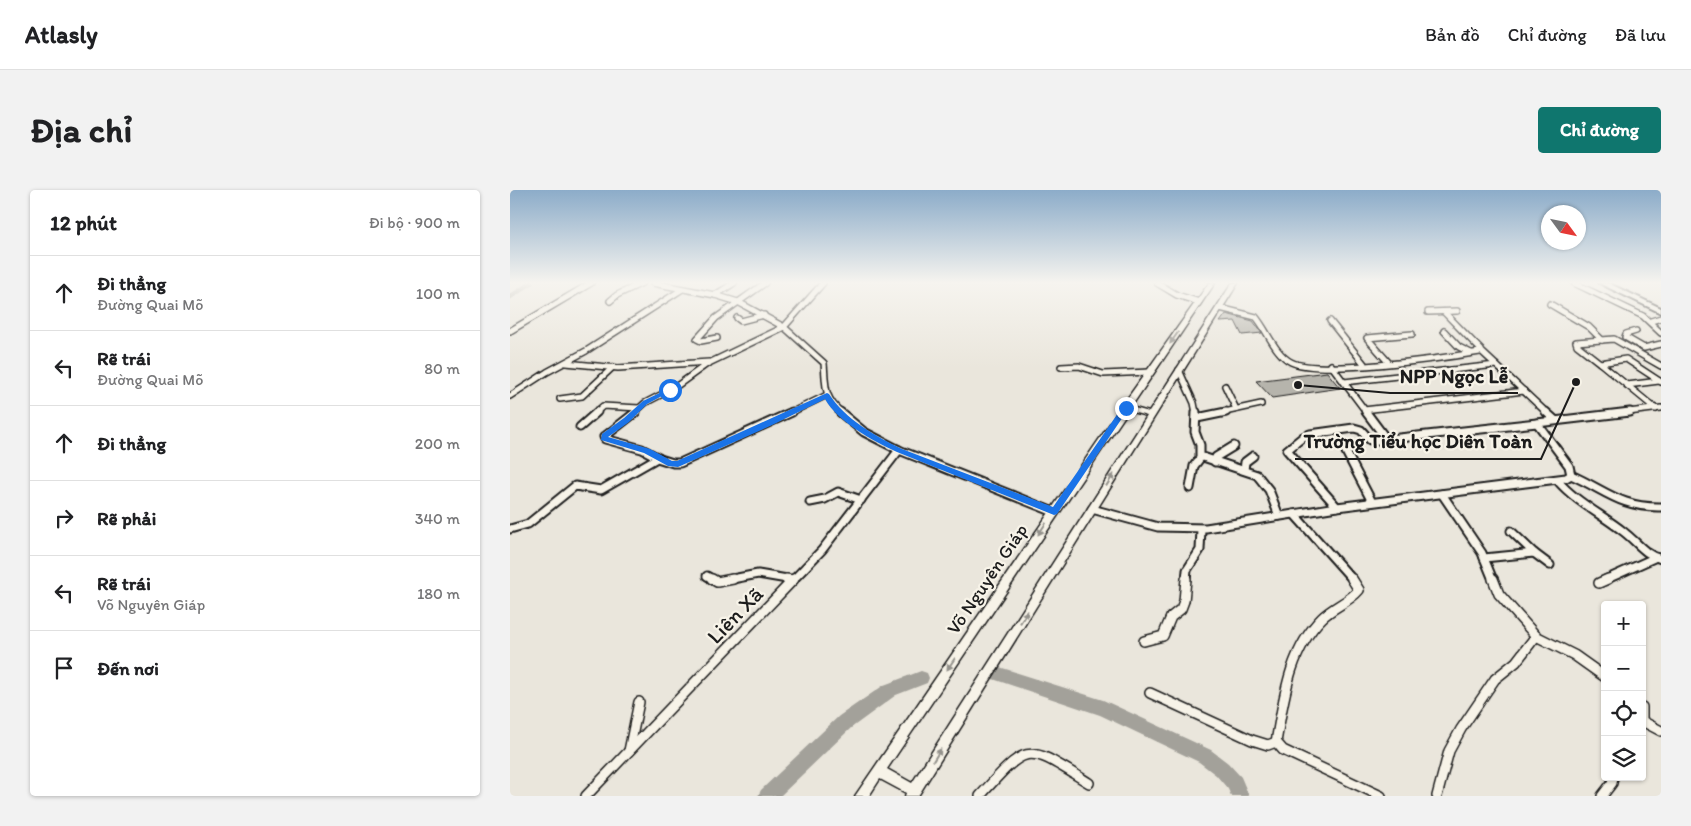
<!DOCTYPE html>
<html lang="vi">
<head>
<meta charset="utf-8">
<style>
	:root { --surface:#fff; --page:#f2f2f2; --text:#202124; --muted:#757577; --line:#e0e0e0; --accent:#0f766e }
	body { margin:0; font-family:Itim,sans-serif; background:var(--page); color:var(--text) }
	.controls { position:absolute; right:15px; bottom:15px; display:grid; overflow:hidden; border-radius:5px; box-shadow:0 1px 4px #0004 }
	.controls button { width:45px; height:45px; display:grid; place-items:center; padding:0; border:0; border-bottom:1px solid var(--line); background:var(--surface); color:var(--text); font:25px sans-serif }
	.compass { position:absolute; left:1031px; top:15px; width:45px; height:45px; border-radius:50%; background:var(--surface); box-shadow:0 1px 4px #0004; rotate:123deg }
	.stop { position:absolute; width:15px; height:15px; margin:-11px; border:4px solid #1a73e8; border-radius:50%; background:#fff }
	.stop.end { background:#1a73e8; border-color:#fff; box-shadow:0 1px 5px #0008 }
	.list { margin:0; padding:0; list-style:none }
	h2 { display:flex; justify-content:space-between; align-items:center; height:65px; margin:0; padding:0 20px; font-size:21px }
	h2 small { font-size:16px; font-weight:400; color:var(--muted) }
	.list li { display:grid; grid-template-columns:32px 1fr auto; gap:15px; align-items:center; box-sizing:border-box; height:75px; padding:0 20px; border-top:1px solid var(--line) }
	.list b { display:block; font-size:19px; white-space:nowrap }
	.list p { margin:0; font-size:16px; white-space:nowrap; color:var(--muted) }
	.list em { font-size:16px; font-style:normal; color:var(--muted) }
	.icon { flex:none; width:28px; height:28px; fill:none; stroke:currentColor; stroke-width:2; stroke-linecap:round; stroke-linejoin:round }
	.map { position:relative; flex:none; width:1151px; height:606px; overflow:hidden; border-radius:5px }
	header { display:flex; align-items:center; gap:30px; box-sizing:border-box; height:70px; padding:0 25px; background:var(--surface); border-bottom:1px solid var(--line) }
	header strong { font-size:24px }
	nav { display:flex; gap:28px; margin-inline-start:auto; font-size:18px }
	.intro { display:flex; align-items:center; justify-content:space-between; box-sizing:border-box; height:120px; padding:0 30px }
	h1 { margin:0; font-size:35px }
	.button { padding:12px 22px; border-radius:5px; background:var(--accent); color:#fff; font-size:18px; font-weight:700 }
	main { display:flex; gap:30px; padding:0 30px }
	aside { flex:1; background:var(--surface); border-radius:5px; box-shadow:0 1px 4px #0004 }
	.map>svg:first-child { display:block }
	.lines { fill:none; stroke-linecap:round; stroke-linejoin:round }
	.canal { stroke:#a3a19a; stroke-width:5 }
	.river { fill:#a3a19a; fill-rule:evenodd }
	.building { fill:#b6b4ac; stroke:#1c1c1c }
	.minor-far2-casing { stroke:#1c1c1c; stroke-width:8 }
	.minor-far1-casing { stroke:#1c1c1c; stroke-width:11 }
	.minor-casing { stroke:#1c1c1c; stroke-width:12 }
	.major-casing { stroke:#1c1c1c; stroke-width:3 }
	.highway-casing { stroke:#1c1c1c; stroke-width:4 }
	.minor-far2 { stroke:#f7f3e8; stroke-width:5 }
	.minor-far1 { stroke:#f7f3e8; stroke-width:7 }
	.minor { stroke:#f7f3e8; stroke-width:9 }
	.major { fill:#f7f3e8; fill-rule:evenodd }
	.highway { fill:#f7f3e8; fill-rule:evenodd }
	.oneway { fill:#94928c }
	.route { fill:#1a73e8 }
	.labels { text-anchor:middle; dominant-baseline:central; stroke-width:4.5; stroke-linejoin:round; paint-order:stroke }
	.street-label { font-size:19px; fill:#1c1c1c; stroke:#f7f3e8 }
	.near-street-label { font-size:22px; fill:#1c1c1c; stroke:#f7f3e8 }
	.leader { fill:none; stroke:#1c1c1c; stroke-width:2 }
	.callout-dot { fill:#1c1c1c; stroke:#f7f3e8; stroke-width:2 }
	.callout-label { font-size:20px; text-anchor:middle; font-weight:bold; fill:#1c1c1c; stroke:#f7f3e8; stroke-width:4.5; stroke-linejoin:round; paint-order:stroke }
</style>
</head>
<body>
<header>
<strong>Atlasly</strong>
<nav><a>Bản đồ</a><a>Chỉ đường</a><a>Đã lưu</a></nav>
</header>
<div class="intro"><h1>Địa chỉ</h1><a class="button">Chỉ đường</a></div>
<main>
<aside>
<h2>12 phút<small>Đi bộ · 900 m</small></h2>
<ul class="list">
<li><svg class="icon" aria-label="ahead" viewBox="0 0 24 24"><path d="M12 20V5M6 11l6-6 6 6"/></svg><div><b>Đi thẳng</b><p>Đường Quai Mõ</p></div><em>100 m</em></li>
<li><svg class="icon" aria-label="left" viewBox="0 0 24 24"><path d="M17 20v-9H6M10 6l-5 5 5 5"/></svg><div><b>Rẽ trái</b><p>Đường Quai Mõ</p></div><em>80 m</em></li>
<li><svg class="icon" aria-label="ahead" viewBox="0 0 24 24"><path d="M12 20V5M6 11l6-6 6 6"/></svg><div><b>Đi thẳng</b></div><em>200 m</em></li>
<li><svg class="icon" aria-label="right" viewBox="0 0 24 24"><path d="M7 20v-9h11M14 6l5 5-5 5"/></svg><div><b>Rẽ phải</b></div><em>340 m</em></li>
<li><svg class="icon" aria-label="left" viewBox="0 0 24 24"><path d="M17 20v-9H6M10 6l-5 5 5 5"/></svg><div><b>Rẽ trái</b><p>Võ Nguyên Giáp</p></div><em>180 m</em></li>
<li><svg class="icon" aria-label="arrive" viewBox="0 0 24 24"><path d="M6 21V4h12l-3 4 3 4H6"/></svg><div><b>Đến nơi</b></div></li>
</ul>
</aside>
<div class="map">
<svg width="1151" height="606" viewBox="0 0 1151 606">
	<rect width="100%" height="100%" fill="#eae6dc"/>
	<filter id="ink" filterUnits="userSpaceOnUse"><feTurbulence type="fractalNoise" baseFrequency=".02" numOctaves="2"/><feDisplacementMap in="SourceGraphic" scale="10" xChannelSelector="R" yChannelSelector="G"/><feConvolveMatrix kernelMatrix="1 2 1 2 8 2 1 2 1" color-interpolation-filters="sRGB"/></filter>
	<g filter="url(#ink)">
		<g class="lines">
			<polyline class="canal" points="0,107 21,93"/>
			<g class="river">
				<polygon points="483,475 593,510 701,560 718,573 731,587 739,606 721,606 718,599 706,585 689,572 590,525 477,487 475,482 477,477"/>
				<polygon points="411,481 417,483 419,488 417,493 386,505 341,538 270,606 248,606 251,600 329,526 374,495"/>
			</g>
		</g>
		<g class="building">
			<polygon points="716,124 743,131 752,143 732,145 725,131 710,132"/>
			<polygon points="817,182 830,198 762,208 746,191"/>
		</g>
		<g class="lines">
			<defs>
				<g id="minor-far2">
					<polyline points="143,93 205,105 228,112 274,137"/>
					<path d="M313 93 274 137 314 173C316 196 313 207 332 223"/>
					<polyline points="647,93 667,105 689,112"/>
					<polyline points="1064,93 1133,126 1151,143"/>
					<polyline points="205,105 224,93"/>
					<polyline points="100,111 107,105 132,93"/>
					<polyline points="1040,114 1079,137 1092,150"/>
					<path d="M710 118 746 127C757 140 765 164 781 172 810 186 934 168 970 162L971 160 934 122"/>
					<polyline points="918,122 947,121"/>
					<polyline points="227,128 231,131 254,125"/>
					<polyline points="820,131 855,175"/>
					<polyline points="1141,131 1151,128"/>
					<polyline points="0,141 81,93"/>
					<polyline points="934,141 949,157 961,163"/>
					<polyline points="1126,141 1116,144 1115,147 1134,158 1151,154"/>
					<polyline points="207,148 191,151 187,149 206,128 255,93"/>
					<polyline points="971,161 986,175"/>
					<polyline points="56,173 108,178 199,172"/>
					<polyline points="879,173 857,148 902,144"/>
					<polyline points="1090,173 1067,155 1066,152 1104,149 1151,176"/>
					<polyline points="821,175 857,223"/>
					<polyline points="551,177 569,176 593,184 640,182"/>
					<polyline points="669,180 684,213 686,223"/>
					<polyline points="834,192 986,175 1037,223"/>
					<polyline points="1117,195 1149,191"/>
					<polyline points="715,196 726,219"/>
					<polyline points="0,206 37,182 76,161 171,100"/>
					<polyline points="50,209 72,206 103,177"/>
					<polyline points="1146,219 1090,173 1116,169 1151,192"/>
					<polyline points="854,220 1014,201"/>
					<polyline points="85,223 93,216 129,218"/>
					<polyline points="124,223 135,213 164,198 197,174 274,137"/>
					<polyline points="280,223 317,205"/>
					<polyline points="710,223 751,214"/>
					<polyline points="1110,223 1151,218"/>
				</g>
				<g id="minor-far1">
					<polyline points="126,222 94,247 95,249 132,259 149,268"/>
					<polyline points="330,222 354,242 389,260 544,322"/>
					<polyline points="686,222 685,242 690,255 690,266 747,285 759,300 769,326"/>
					<polyline points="856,222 874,246 880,249 1027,233"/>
					<polyline points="1036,222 1045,230"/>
					<polyline points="687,228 716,222"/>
					<polyline points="70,237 87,222"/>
					<polyline points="835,260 862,312"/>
					<polyline points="705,272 706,267 724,256"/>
					<polyline points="734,280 735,272 743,266"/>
					<path d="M1061 285C1095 300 1111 318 1151 317"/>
					<path d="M1047 290C1066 312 1091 324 1114 342 1127 352 1135 365 1151 369"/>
					<polyline points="680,298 684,276 691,267"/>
					<polyline points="932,304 972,363 983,390"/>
					<polyline points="300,312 315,309 328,302 351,310"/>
					<polyline points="827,317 777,260 793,247 800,244 844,238 851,240 860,250 872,250 876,247"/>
					<polyline points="582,319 648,337 696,338 827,317 1056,288 1061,285 1059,276 1027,233 1120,222"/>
					<polyline points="784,324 843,390"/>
					<polyline points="0,339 18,334 65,296 91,300 147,268 163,273 170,273 282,222"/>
					<polyline points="1001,341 1024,363"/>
					<polyline points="974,368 1024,363 1040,375"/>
					<polyline points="197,386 204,390"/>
					<polyline points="217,390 248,384 283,390"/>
					<polyline points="283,390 312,360 389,260"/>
					<polyline points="676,390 677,380 690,360 691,339"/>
					<polyline points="1095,390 1144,368"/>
				</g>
				<g id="minor">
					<polyline points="202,389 207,392 223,389"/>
					<polyline points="276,389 283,390"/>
					<path d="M842 389 849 400C839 412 823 417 812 428 779 461 774 508 766 552L773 560 871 606"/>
					<polyline points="1089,393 1098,389"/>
					<polyline points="1026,446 1064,465 1095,487"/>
					<polyline points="634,451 653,446 661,427 671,419 674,411 676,389"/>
					<polyline points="640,503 742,550 758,555 766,552"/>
					<polyline points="1132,517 1132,528"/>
					<polyline points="1132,531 1151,541"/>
					<polyline points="119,561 129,512"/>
					<polyline points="76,606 284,389"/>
					<path d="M470 606C520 550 517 555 579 593"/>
					<polyline points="927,606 939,561 951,539 985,489 1006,472 1026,446 989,404 983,389"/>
					<polyline points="1092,606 1102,593 1103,587"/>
				</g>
				<path id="major" d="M699 93H705L621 217 639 222 722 93H728L408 606H395L396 603 370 589 359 606H345L612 216ZM618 221 637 226 402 593 377 579Z"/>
				<polygon id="highway" points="1089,93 1098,93 1151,118 1151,123"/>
			</defs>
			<use href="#minor-far2" class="minor-far2-casing"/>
			<use href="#minor-far1" class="minor-far1-casing"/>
			<use href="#minor" class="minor-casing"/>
			<use href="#major" class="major-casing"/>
			<use href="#highway" class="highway-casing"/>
			<use href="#minor-far2" class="minor-far2"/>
			<use href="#minor-far1" class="minor-far1"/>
			<use href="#minor" class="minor"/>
			<use href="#major" class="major"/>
			<use href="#highway" class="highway"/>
		</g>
		<defs><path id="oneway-solid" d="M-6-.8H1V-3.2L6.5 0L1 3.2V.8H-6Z" transform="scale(1.25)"/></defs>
		<g class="oneway">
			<use href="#oneway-solid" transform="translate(664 148) rotate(125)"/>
			<use href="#oneway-solid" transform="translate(600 290) rotate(-58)"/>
			<use href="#oneway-solid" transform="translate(532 339) rotate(124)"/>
			<use href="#oneway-solid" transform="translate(514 427) rotate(-58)"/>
			<use href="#oneway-solid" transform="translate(441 474) rotate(124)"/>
			<use href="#oneway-solid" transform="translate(427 565) rotate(-58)"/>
		</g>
	</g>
	<linearGradient id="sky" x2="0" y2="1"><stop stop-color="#8cacc9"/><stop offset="0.52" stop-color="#f6f4ef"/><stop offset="1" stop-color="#f6f4ef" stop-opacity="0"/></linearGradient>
	<rect width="1151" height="178" fill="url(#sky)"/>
	<path class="route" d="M158 199 163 200 137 214 119 232 98 247 140 259 162 271H167L317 203 319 204C335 229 365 246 392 259L543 317 613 216 619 218 547 324 544 325 387 262C363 251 328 232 315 209L260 236 168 277 158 276 134 263 91 250 92 244 114 228 133 211Z"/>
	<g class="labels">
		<g class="street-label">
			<text transform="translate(477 389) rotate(-56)">Võ Nguyên Giáp</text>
		</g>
		<g class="near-street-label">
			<text transform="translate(225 425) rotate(-46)">Liên Xã</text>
		</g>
	</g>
	<path class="leader" d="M788 195L880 203H1008M1066 192L1031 269H785"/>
	<g class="callout-dot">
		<circle cx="788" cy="195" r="5"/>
		<circle cx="1066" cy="192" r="5"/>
	</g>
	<g class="callout-label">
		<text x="944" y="193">NPP Ngọc Lễ</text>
		<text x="908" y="258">Trường Tiểu học Diên Toàn</text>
	</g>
</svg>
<div class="controls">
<button>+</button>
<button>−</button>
<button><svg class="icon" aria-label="locate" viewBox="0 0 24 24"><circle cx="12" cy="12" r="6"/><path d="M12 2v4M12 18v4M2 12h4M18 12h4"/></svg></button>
<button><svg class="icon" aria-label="layers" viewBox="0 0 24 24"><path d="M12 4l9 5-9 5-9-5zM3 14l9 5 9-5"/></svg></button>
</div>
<svg class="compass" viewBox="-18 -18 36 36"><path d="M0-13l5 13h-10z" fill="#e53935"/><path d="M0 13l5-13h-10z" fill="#757577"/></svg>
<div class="stop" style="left:160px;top:200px"></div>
<div class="stop end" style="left:616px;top:218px"></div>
</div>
</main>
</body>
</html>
